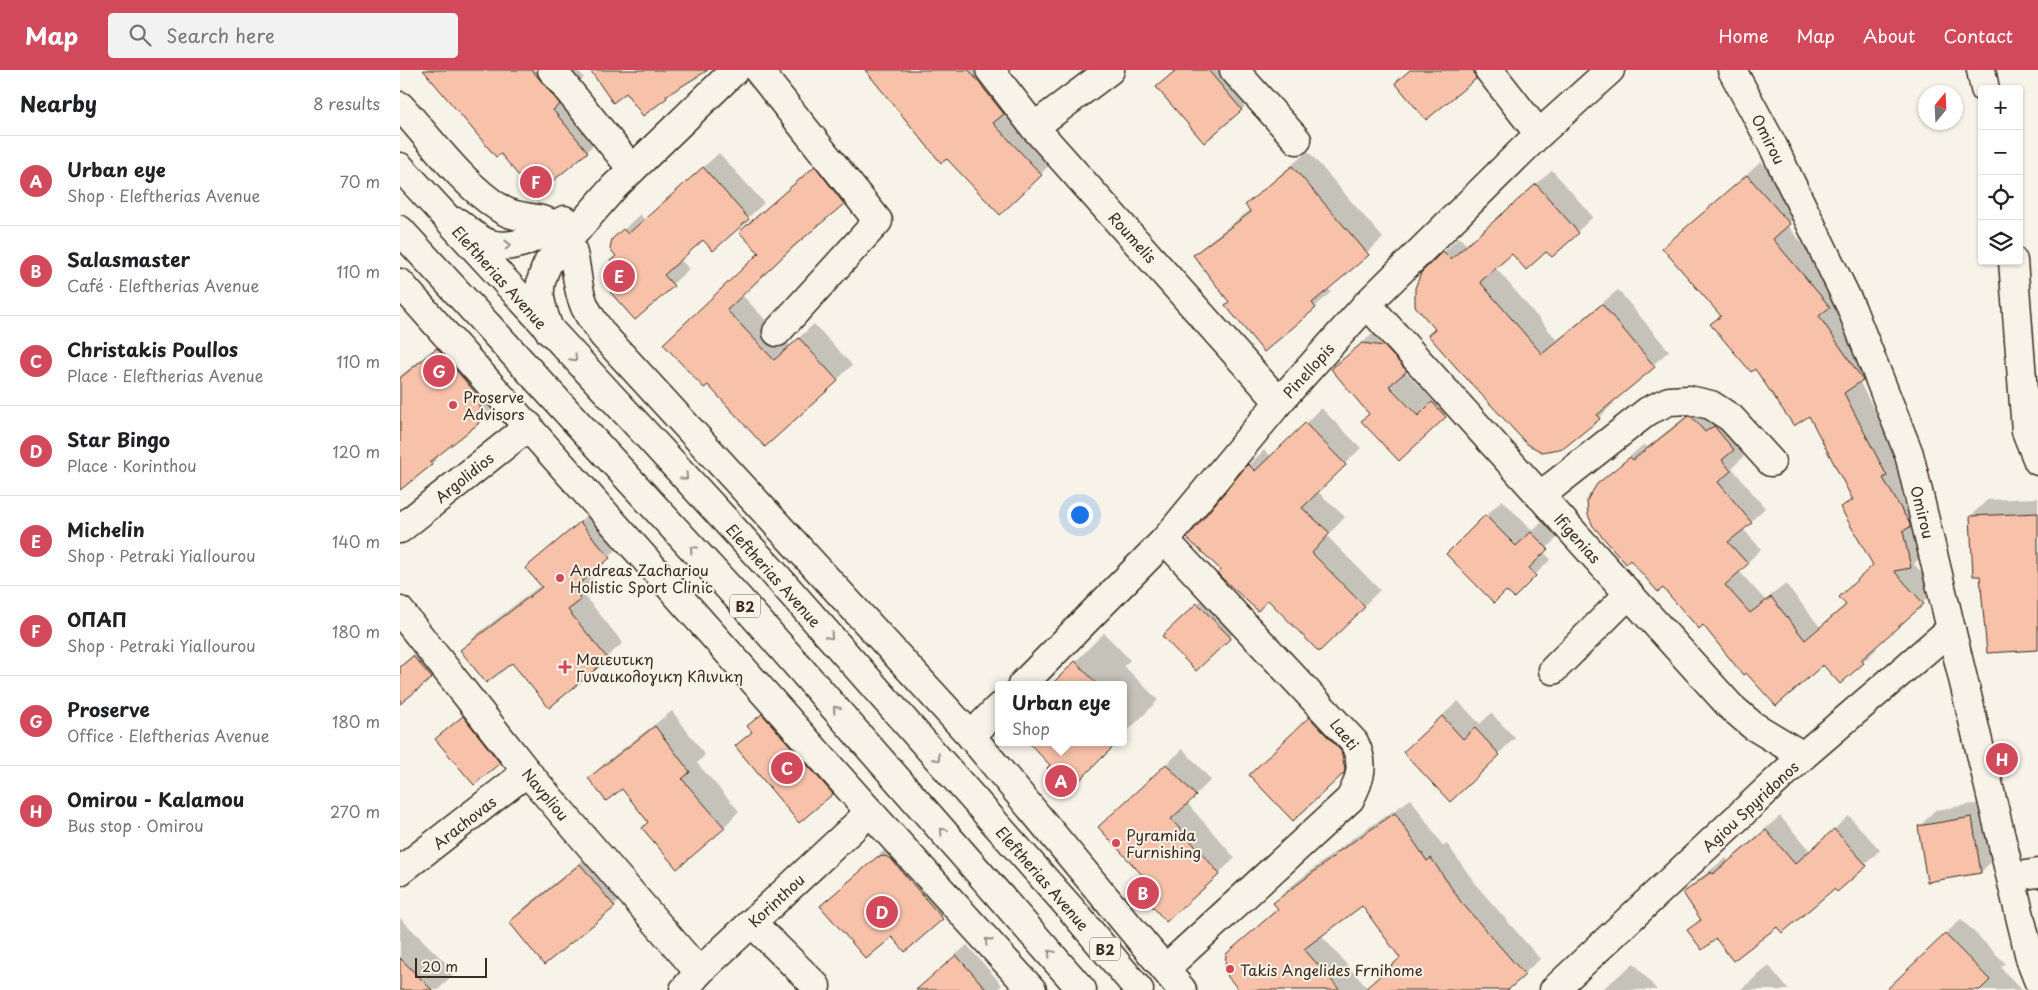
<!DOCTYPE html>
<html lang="en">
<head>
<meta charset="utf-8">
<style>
	:root { --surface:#fff; --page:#f2f2f2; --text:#202124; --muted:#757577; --line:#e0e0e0; --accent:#d1495b }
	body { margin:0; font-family:"Playpen Sans",sans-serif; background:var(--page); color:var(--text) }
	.controls { position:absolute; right:15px; top:15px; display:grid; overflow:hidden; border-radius:5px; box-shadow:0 1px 4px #0004 }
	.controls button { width:45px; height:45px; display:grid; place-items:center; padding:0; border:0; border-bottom:1px solid var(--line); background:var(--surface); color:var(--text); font:25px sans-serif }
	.compass { position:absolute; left:1518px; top:15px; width:45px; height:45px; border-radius:50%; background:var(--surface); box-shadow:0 1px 4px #0004; rotate:18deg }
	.scale { position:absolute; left:15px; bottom:12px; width:72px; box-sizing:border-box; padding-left:5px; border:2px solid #3b2a1e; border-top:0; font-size:14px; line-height:18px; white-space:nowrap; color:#3b2a1e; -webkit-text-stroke:4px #f7f3e8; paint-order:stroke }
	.you { position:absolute; left:679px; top:444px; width:18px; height:18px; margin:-12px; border:4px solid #fff; border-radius:50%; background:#1a73e8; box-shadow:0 0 0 8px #1a73e833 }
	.badge { display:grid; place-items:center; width:32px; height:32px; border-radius:50%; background:var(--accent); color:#fff; font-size:16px; font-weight:700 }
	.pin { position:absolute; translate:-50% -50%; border:2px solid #fff; box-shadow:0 1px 5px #0006 }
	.popup { position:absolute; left:595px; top:611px; width:132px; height:65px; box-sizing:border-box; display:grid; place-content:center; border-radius:5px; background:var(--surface); filter:drop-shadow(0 1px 4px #0005); font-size:16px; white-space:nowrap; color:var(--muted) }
	.popup b { font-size:19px; color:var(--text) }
	.popup::after { content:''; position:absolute; left:50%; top:100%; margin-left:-10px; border:10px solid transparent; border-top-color:var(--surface) }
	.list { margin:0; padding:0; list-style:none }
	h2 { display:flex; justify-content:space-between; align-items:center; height:65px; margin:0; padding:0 20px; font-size:21px }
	h2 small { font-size:16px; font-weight:400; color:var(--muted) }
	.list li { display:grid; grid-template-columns:32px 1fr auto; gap:15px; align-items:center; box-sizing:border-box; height:90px; padding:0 20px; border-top:1px solid var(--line) }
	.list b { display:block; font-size:19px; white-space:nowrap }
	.list p { margin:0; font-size:16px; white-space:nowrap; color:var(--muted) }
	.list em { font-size:16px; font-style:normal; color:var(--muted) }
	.icon { flex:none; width:28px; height:28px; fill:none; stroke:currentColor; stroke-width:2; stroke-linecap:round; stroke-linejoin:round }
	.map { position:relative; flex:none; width:1638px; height:920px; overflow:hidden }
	header { display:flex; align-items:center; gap:30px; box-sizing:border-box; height:70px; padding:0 25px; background:var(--accent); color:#fff }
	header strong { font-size:24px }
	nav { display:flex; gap:28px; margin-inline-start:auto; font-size:18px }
	.search { width:350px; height:45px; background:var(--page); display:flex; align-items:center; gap:12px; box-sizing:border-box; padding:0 18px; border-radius:5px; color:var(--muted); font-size:19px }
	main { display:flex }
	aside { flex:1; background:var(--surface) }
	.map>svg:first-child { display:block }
	.shadow { fill:#0003; fill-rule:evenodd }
	.building { fill:#f7c2a9; stroke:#3b2a1e }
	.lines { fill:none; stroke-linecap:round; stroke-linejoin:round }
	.minor-casing { stroke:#3b2a1e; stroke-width:31 }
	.highway-casing { stroke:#3b2a1e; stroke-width:31 }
	.minor { stroke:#f7f3e8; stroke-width:28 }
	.highway { stroke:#f7f3e8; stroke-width:28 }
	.oneway { stroke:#998e83 }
	.poi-dot { fill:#d1495b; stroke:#f7f3e8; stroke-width:2 }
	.labels { text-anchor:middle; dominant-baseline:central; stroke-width:4; stroke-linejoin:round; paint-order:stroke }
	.shield { fill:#f7f3e8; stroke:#73665b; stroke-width:1 }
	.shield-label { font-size:14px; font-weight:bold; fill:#3b2a1e }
	.street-label { font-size:15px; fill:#3b2a1e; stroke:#f7f3e8 }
	.poi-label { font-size:15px; fill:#3b2a1e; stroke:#f7f3e8; text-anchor:start }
</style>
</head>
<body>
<header>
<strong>Map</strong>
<div class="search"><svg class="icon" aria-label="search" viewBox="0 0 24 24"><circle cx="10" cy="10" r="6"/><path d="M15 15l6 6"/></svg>Search here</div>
<nav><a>Home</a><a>Map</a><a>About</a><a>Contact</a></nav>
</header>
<main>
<aside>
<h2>Nearby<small>8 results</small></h2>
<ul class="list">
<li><span class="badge">A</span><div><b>Urban eye</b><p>Shop · Eleftherias Avenue</p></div><em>70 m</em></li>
<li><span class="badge">B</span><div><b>Salasmaster</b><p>Café · Eleftherias Avenue</p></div><em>110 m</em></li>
<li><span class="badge">C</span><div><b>Christakis Poullos</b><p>Place · Eleftherias Avenue</p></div><em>110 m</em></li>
<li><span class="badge">D</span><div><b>Star Bingo</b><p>Place · Korinthou</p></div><em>120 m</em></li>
<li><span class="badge">E</span><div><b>Michelin</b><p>Shop · Petraki Yiallourou</p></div><em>140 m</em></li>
<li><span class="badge">F</span><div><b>ΟΠΑΠ</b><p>Shop · Petraki Yiallourou</p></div><em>180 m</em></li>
<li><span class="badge">G</span><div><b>Proserve</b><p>Office · Eleftherias Avenue</p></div><em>180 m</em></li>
<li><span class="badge">H</span><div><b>Omirou - Kalamou</b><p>Bus stop · Omirou</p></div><em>270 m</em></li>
</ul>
</aside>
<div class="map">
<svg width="1638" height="920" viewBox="0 0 1638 920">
	<rect width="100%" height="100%" fill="#f7f3e8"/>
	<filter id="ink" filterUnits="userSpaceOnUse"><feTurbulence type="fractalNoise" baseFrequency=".02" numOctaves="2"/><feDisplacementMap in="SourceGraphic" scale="10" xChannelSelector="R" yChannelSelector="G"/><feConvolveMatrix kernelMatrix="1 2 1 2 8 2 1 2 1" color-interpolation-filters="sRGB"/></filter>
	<g filter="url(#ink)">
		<g class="shadow">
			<polygon points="25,0 178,0 184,8 178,14 213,56 187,81 101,82"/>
			<polygon points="468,0 597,0 657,88 600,143"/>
			<polygon points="775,0 837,0 857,24 841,40 758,17"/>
			<polygon points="908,81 983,168 928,218 931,222 915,237 830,232 795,185 811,170 850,140 846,135"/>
			<polygon points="430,82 458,118 342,225 390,276 414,254 452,295 437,310 308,313 264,274 360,183 356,147"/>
			<polygon points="319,83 364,133 314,179 304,168 280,189 289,199 235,248 218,215 217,185 213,170 240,144 244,150"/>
			<polygon points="1361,92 1403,140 1387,155 1443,222 1433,232 1476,295 1459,311 1501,391 1497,394 1523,440 1524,483 1514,494 1537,519 1475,576 1477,579 1463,592 1423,593 1346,601 1198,415 1244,374 1247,377 1303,333 1347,365 1336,376 1344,386 1332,398 1365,438 1343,459 1361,479 1339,501 1365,530 1386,514 1420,557 1446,534 1475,495 1442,437 1453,426 1409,345 1312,254 1322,245 1264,178"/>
			<polygon points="1152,100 1193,147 1152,185 1146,180 1112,183 1095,197 1157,270 1218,220 1269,281 1212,330 1214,333 1199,348 1163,376 1084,323 1082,325 1030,265 1036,258 1022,203 1059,167 1067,175"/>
			<polygon points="979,258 1022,285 1005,301 1034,332 1049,317 1061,330 999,389 970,344 933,299"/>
			<polygon points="53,264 93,338 46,378 32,394 0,418 0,306"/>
			<polygon points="921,338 961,378 917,421 945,447 927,466 980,520 919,580 868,529 823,500 849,395 864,380 872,387"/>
			<polygon points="1638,428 1638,578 1582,504 1571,446 1587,430"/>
			<polygon points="1102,430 1133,461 1147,447 1163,462 1143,482 1151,489 1114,526 1106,519 1047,484"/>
			<polygon points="196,437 225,472 189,504 196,513 184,525 223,573 149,636 113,591 62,580 77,564 141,515 127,498"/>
			<polygon points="809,523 840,557 830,567 774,555"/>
			<polygon points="704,563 730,590 724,596 758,630 724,665 724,615 652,615"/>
			<polygon points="27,573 45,594 0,633 0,596"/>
			<polygon points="1058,631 1080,654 1091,643 1115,668 1050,730 1020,666"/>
			<polygon points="926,632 959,685 943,702 866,690"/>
			<polygon points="369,636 453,703 400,751 337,677 352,661 349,656"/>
			<polygon points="74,637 110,682 99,692 47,659"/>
			<polygon points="272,641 305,685 297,693 339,741 324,757 250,752 223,718 190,708 206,692"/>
			<polygon points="783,679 811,710 787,733 835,788 819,803 735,815 745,806 715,741"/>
			<path d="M1011 729 1043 776 1047 774 1077 816 1140 889 1106 920H841L828 884 878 838 875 833 890 817 953 768ZM963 834 1001 887 967 918 921 865Z"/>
			<polygon points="1587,732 1597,786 1581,802 1520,756 1535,740"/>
			<polygon points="1380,746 1410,781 1449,746 1480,780 1437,821 1435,818 1378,856 1316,868 1289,860 1301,848 1284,824 1299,809 1326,788 1328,791"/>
			<polygon points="499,767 563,827 505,880 493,865 422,836"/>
			<polygon points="196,780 230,821 214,836 110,852 126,836"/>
			<polygon points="0,848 55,902 38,920 0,920"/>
			<polygon points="1561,849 1605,893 1601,898 1622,920 1500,920 1510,898"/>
			<polygon points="567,875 602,915 597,920 529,920 535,904"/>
			<polygon points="1234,893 1257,920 1202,920 1205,917"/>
			<polygon points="1369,896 1389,920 1340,920"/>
		</g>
		<g class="building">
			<polygon points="23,0 132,0 160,34 153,40 188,82 148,115 127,116 101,84 96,87"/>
			<polygon points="190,0 308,0 266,26 267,28 243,46 226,23 213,33"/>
			<polygon points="465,0 569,0 604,44 593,53 642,105 600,145 547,89 541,93"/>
			<polygon points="776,0 808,0 842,40 804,73 756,17"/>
			<polygon points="1010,0 1074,0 1076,9 1026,50 995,13"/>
			<polygon points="415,96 444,134 394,176 327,240 374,290 399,268 438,311 365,377 308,315 304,318 263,274 359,183 339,162"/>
			<polygon points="892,96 969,185 912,233 916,238 864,282 825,235 829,232 793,185 851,142 845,135"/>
			<polygon points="303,97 349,149 313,181 303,170 264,205 274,216 235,250 210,222 217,216 209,207 217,199 210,191 216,186 210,179 212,169 223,159 228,164"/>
			<polygon points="1347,105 1390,154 1373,169 1430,237 1419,246 1463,310 1444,323 1487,406 1483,408 1510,454 1510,457 1503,461 1511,498 1494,501 1524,534 1461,590 1464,593 1440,614 1423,595 1376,636 1346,603 1343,605 1303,555 1299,559 1263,518 1258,522 1230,490 1226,494 1193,456 1188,445 1187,430 1197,414 1230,387 1233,390 1288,346 1292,347 1305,362 1314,356 1334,380 1322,390 1331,401 1318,412 1352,453 1328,472 1348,494 1325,515 1350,543 1371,527 1405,570 1446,535 1439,527 1473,495 1440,437 1453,430 1409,346 1394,356 1355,299 1351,302 1310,254 1321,246 1262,178"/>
			<polygon points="1136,114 1179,163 1152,187 1146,182 1126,200 1112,184 1080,212 1142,284 1202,234 1255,297 1197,345 1200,349 1164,378 1142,382 1127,374 1055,296 1028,265 1035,259 1015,236 1015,218 1021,203 1043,181 1051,189"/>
			<polygon points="962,273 984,276 1007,301 989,316 1018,346 1032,332 1046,347 999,391 961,351 969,344 931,299"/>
			<polygon points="37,278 79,327 81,346 78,354 30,392 32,395 0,420 0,308"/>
			<polygon points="905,353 946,395 902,438 930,463 912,483 965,537 919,582 868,530 858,541 823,509 818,504 821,500 787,468 848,394 855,401"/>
			<polygon points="1638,443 1638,580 1587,583 1580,506 1573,506 1570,446"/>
			<polygon points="1085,445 1116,476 1131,462 1148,479 1129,498 1136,506 1114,528 1106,521 1094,533 1046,484"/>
			<polygon points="180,452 210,488 173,519 181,530 168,540 208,589 149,638 112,593 86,613 60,580 142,517 125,498"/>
			<polygon points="797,533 831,568 796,601 762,566"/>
			<polygon points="13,586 32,608 0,634 0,597"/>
			<polygon points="675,591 698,615 651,615"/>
			<polygon points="362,644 433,724 399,753 335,676 352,662 347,656"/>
			<polygon points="63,646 100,693 74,715 35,669"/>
			<polygon points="1042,646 1063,669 1075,658 1100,685 1050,732 1003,682"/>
			<polygon points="909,647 941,681 945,699 944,703 893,751 849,705"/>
			<polygon points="255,656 290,702 282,709 325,758 277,799 242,758 248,752 222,719 206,731 188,708"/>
			<polygon points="628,672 718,672 669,721 647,698 650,695"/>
			<polygon points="766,694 796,726 771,749 820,804 766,852 734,815 744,807 698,757"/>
			<polygon points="995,743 1027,791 1031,788 1061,832 1125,905 1108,920 964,920 1000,888 962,836 904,879 940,920 839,920 828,907 825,898 826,884 878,839 873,833 936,785 935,784"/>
			<polygon points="1572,747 1581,803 1527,812 1518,756"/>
			<polygon points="1434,759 1467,796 1437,822 1434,819 1382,863 1377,857 1333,891 1316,869 1302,880 1287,860 1301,850 1283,823 1311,802 1313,804 1366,760 1395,794"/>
			<polygon points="485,786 491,789 543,849 505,882 492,867 466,889 420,836 477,787"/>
			<polygon points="180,794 215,837 144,895 109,852"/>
			<polygon points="1545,864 1590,910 1580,920 1486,920"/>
			<polygon points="556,885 587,920 516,920"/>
			<polygon points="0,888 32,920 0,920"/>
		</g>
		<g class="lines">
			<defs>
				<g id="minor">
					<polyline points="152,0 232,99"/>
					<polyline points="358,0 478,151 377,262"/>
					<polyline points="590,0 634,57 879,332"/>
					<polyline points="834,0 897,70"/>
					<polyline points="1089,0 1139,64"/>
					<polyline points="1332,0 1372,74 1451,237 1509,384 1631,892 1638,910"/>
					<polyline points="1581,0 1585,19"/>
					<path d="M0 36C30 69 63 115 101 139 117 150 140 145 155 156 180 174 173 204 182 229 186 243 195 253 203 265L571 666 782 920"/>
					<polyline points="634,57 710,0"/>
					<path d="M57 152C65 158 74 166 83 171 111 185 141 165 164 150"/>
					<polyline points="1613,191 1626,361 1638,391"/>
					<polyline points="0,213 470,742 632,920"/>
					<polyline points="967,234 1330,636 1352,655 1403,686"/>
					<path d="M150 262C140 233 134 222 148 193L214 117 335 0"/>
					<polyline points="1140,426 1248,341 1269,331 1289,330 1311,335 1331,348 1371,392"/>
					<polyline points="0,459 129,356"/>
					<path d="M765 470 954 672C965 694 961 708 950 729L765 899"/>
					<polyline points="0,541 127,702 299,902"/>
					<polyline points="1153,600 1229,524"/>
					<polyline points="622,615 765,470 879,332 967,234 1139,64 1210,0"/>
					<polyline points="571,666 598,638"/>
					<polyline points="0,801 127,702"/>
					<polyline points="1612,807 1638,803"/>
					<polyline points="352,853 416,916"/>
					<polyline points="284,920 299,902 470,742"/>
					<polyline points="1154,920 1403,686 1551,559"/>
				</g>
				<g id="highway">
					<polyline points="0,97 372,501 671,839 739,920"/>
					<polyline points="0,160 340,530 682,920"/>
				</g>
			</defs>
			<use href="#minor" class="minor-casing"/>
			<use href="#highway" class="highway-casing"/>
			<use href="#minor" class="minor"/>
			<use href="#highway" class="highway"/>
		</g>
		<defs><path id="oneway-chevron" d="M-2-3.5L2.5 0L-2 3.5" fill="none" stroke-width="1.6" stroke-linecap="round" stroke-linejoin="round" transform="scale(1.25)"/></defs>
		<g class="oneway">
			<use href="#oneway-chevron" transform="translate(108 175) rotate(-1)"/>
			<use href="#oneway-chevron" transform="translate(174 288) rotate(47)"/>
			<use href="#oneway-chevron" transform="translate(285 407) rotate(47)"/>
			<use href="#oneway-chevron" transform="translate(293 479) rotate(-133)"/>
			<use href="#oneway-chevron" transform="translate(430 566) rotate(49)"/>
			<use href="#oneway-chevron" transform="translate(436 639) rotate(-131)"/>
			<use href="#oneway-chevron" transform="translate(537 688) rotate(49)"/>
			<use href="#oneway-chevron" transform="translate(543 761) rotate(-131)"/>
			<use href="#oneway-chevron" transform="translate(588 871) rotate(-132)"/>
			<use href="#oneway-chevron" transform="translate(651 883) rotate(-131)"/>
		</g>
	</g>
	<g class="poi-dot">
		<circle cx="53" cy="335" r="5"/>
		<circle cx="160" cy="508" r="5"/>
		<path d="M162.5 589.5h5v5h5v5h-5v5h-5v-5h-5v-5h5z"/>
		<circle cx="716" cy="773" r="5"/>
		<circle cx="830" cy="899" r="5"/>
	</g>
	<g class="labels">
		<g class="shield">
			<rect x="330" y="524.5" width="30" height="23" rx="4"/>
			<rect x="690" y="867.5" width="30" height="23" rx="4"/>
		</g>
		<g class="shield-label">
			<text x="345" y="536">B2</text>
			<text x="705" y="879">B2</text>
		</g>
		<g class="street-label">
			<text transform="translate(1369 69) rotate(63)">Omirou</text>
			<text transform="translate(733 167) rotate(48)">Roumelis</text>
			<text transform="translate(100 207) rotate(48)">Eleftherias Avenue</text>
			<text transform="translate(908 300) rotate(-48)">Pinellopis</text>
			<text transform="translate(64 407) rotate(-39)">Argolidios</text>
			<text transform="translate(1523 442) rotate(76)">Omirou</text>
			<text transform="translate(1178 468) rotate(48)">Ifigenias</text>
			<text transform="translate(374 505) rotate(48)">Eleftherias Avenue</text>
			<text transform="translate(945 664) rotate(51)">Laeti</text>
			<text transform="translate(146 724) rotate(50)">Navpliou</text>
			<text transform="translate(1350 736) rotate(-43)">Agiou Spyridonos</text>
			<text transform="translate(64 752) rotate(-38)">Arachovas</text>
			<text transform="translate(643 808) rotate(49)">Eleftherias Avenue</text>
			<text transform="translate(376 830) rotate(-43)">Korinthou</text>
		</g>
		<g class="poi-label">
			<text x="63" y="326">Proserve<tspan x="63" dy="17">Advisors</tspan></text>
			<text x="170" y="499">Andreas Zachariou<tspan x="170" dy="17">Holistic Sport Clinic</tspan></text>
			<text x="176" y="588">Μαιευτικη<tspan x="176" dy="17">Γυναικολογικη Κλινικη</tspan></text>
			<text x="726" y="764">Pyramida<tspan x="726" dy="17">Furnishing</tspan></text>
			<text x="840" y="899">Takis Angelides Frnihome</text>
		</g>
	</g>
</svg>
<div class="controls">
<button>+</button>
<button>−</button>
<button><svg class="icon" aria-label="locate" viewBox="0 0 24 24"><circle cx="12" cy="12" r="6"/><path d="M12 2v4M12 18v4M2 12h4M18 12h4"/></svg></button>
<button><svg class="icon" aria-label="layers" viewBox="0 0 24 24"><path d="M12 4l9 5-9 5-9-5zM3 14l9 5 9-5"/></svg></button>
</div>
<svg class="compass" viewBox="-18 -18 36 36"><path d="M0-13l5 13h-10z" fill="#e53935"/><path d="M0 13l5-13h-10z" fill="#757577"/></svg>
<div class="scale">20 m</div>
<div class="you"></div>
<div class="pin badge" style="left:661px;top:711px">A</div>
<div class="popup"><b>Urban eye</b>Shop</div>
<div class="pin badge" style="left:743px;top:823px">B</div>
<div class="pin badge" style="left:387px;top:698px">C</div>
<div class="pin badge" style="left:482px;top:842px">D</div>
<div class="pin badge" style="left:219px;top:206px">E</div>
<div class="pin badge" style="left:136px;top:112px">F</div>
<div class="pin badge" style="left:39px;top:301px">G</div>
<div class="pin badge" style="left:1602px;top:689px">H</div>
</div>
</main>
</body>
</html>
